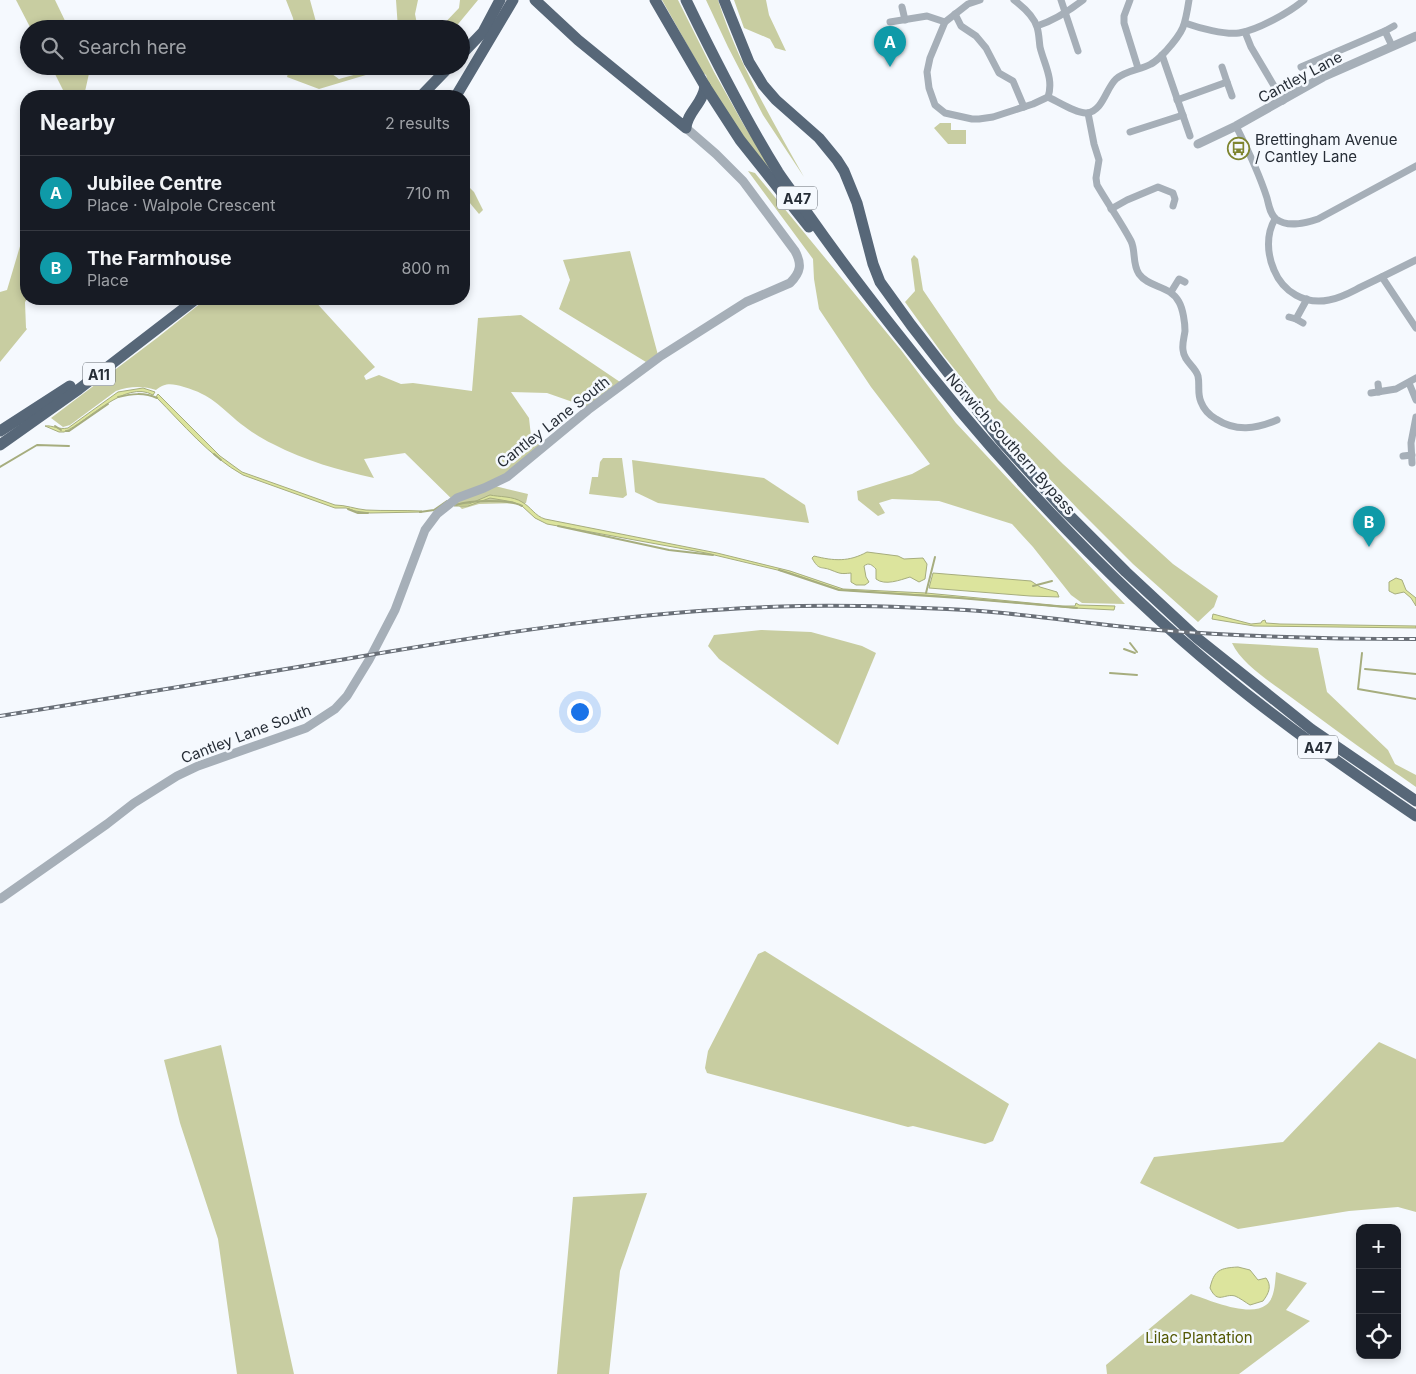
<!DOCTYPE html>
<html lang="en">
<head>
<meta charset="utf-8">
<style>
	:root { --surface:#171b24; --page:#20242c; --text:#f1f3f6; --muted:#9ea1a6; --line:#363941; --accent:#db2777 }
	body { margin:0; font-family:Inter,sans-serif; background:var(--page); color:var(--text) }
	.controls { position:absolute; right:15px; bottom:15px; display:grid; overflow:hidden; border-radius:10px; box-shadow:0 2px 8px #0003 }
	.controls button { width:45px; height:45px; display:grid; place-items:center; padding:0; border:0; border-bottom:1px solid var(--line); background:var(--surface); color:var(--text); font:25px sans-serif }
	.you { position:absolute; left:579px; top:711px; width:18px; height:18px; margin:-12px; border:4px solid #fff; border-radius:50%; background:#1a73e8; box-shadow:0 0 0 8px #1a73e833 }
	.badge { display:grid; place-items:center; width:32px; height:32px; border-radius:50%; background:var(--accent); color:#fff; font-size:16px; font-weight:700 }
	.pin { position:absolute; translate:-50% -41px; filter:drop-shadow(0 1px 2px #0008) }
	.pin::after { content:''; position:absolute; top:26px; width:18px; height:15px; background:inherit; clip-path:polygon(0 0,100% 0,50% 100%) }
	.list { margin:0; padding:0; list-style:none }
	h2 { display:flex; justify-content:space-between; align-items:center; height:65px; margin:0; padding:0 20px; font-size:21px }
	h2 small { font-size:16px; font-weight:400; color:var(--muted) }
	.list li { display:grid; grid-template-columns:32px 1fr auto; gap:15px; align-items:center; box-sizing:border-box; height:75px; padding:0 20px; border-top:1px solid var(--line) }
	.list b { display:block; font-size:19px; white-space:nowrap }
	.list p { margin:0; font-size:16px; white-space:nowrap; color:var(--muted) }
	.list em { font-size:16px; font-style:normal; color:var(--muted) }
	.icon { flex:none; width:28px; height:28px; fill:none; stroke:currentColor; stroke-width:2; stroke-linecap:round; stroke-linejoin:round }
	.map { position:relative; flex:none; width:1416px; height:1374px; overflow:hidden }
	.search { position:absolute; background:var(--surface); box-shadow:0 2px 8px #0003; left:20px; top:20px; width:450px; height:55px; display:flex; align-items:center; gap:12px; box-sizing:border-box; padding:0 18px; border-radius:28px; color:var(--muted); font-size:19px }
	.panel { position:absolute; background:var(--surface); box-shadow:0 2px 8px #0003; left:20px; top:90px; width:450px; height:215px; border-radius:20px }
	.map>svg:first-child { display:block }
	.green { fill:#c8cda1 }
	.water { fill:#dce49d; stroke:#a6ad7e }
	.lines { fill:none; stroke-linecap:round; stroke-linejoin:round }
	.stream { stroke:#a6ad7e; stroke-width:2 }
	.minor { stroke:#a6afb8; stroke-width:7 }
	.tertiary { stroke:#a6afb8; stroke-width:9 }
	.trunk { stroke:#576778; stroke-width:11 }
	.rail-casing { stroke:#696f77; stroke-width:4 }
	.rail { stroke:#f5f9fe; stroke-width:2; stroke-dasharray:5.5; stroke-linecap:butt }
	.labels { text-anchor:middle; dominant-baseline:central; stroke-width:5; stroke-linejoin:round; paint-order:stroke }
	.shield { fill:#f5f9fe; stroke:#656b73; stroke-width:1 }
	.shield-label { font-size:14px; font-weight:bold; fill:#272e37 }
	.street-label { font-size:15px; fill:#272e37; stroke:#f5f9fe }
	.poi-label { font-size:15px; fill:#272e37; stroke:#f5f9fe; text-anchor:start }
	.park-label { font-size:15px; fill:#535803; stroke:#f5f9fe }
</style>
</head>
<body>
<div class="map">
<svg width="1416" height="1374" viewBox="0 0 1416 1374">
	<rect width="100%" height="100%" fill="#f5f9fe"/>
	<g class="green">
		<polygon points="16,0 55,0 69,29 31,29"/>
		<polygon points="286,0 310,0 318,29 295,29 293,18"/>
		<polygon points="396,0 418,0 415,14 418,29 398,29"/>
		<polygon points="460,0 478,0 454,29 439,29 459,8"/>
		<polygon points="662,0 678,0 714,72 745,127 780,181 741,136 708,82 706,75 703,73"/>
		<path d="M706 0H718C738 63 772 120 804 177L763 115 728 47Z"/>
		<polygon points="734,0 766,0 769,15 786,51 775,48 770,39 744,28"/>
		<polygon points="51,66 88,66 90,69 84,96 65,96 65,94"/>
		<polygon points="290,66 329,66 332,74 339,79 386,66 396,66 319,89 287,77"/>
		<polygon points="940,123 951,123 951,130 966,130 966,144 948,144 934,128"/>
		<polygon points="748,171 755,173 901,350 956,423 1125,604 1082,603 1071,595 1033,547 1012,524 939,501 892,499 879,503 885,513 878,516 858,500 857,491 912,474 930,464 871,387 819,309 814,279 813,259"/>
		<polygon points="464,182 474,192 483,210 479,214 464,196"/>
		<polygon points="26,226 27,299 25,302 26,328 27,329 0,362 0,292 7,290"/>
		<polygon points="630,251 658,355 646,362 559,309 570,280 563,260"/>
		<polygon points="914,255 918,259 923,290 998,400 1063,464 1173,564 1218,596 1214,607 1198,622 1133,564 1078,509 1005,432 944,356 905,302 915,291 911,259"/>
		<path d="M206 299H313L375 367 364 376 366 380 379 375 401 384 413 383 472 391 478 318 521 315 620 382 587 407 547 393 511 392 529 418 531 436 541 446 495 486 528 494 526 503 479 504 462 509 405 453 364 459 374 478C339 470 305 461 273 444 262 439 250 431 241 424 219 406 212 395 184 387 172 384 166 382 156 390 144 386 129 386 116 391L70 425 63 427 51 418 157 338Z"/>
		<polygon points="603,458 622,458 627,495 623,498 589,494 592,477 598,477 600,462"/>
		<polygon points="632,460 764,478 805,505 809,523 658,503 635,492"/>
		<polygon points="761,630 811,632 862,646 876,653 838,745 719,659 708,646 714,635"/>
		<path d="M1232 643 1318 648 1327 692 1388 750 1395 764 1416 775V787C1373 757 1330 726 1288 695 1270 682 1241 663 1232 643Z"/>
		<polygon points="765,951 1009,1104 993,1141 985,1144 913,1126 908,1127 707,1073 705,1068 708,1051 758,954"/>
		<polygon points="1379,1042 1416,1059 1416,1212 1398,1207 1349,1211 1238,1229 1140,1183 1154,1157 1283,1142"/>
		<polygon points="221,1045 294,1374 237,1374 218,1239 180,1123 164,1060"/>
		<polygon points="647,1193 620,1271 609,1374 557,1374 573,1197"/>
		<path d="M1276 1272 1307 1283 1286 1310 1310 1321 1239 1374H1107L1106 1365 1191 1294C1209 1300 1250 1318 1266 1305 1275 1299 1275 1282 1276 1272Z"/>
	</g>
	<g class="water">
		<path d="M143 388 155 392 153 395C125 379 88 422 64 432H59L45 426C53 425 58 430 68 428L118 392Z"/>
		<path d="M158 394 220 456 242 472 335 505C346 505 355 509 366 510 385 511 403 510 422 511V512L370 513 355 511 346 508H335L243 475C209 456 183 424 156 397Z"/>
		<path d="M490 495C499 497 513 496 522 502 531 507 535 516 545 519L717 553 790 571 843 589 926 593 1062 606H1075L1076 603 1079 605 1115 606 1114 610 1074 608 939 596 840 590 790 573 706 553 547 524 535 518 522 506 513 502 490 498 468 506H454L456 504H469Z"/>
		<path d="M867 552 898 556 904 559 923 558 927 564 925 579 919 582 910 577C900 580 885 586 876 579V569C872 565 869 562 864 566L866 577 869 582 865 585H856L851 582V573C841 574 841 574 831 570 821 566 819 571 812 558L814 556C834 561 849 562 867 552Z"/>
		<polygon points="933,573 1031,581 1040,587 1057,592 1059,597 1030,596 929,588"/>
		<polygon points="1396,578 1402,580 1406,590 1416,598 1416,606 1411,598 1404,592 1395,594 1389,591 1389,582"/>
		<polygon points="1213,614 1251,624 1261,623 1262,621 1265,620 1266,623 1280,624 1416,626 1416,628 1254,626 1212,619"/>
		<path d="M1238 1267 1250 1270 1258 1280 1266 1278C1272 1286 1269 1293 1263 1301L1250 1305C1245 1302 1240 1298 1235 1296 1224 1293 1218 1305 1210 1288 1214 1270 1220 1268 1238 1267Z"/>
	</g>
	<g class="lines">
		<g class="stream">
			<path d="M118 397C131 394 144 392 157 398"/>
			<polyline points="55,426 61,430"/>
			<polyline points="66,431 69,431 108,404"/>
			<polyline points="214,454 221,460"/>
			<polyline points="0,467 37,445 69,446"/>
			<path d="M456 505C470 500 509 499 522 506"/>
			<polyline points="348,509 358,513 368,513"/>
			<polyline points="420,512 434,510 447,501"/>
			<polyline points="558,526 669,550 713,555"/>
			<polyline points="779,570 839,590 959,598 1077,608"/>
			<polyline points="1033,586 1052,581"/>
			<polyline points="926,593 935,557"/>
			<polyline points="1130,643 1137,652"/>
			<polyline points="1124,649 1135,653"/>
			<polyline points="1362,653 1358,689 1416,699"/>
			<polyline points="1365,669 1416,674"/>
			<polyline points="1110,673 1137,675"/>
		</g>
		<g class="minor">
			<path d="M980 0 968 4 945 22 930 58 927 72 929 88 935 105 945 113 972 119H979L993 117 1033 104 1048 97C1054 79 1044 64 1040 47 1039 40 1039 33 1037 27 1034 17 1022 6 1014 0"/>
			<polyline points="1061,0 1078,51"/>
			<polyline points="1130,0 1124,16 1124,23 1138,68"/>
			<polyline points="902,7 905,20"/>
			<polyline points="955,14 961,26 976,36 986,48 999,73 1013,81 1024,107"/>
			<polyline points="890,22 927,16 945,22"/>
			<path d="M1185 23C1199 28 1225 35 1239 33 1258 30 1290 12 1304 0"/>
			<path d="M1037 26C1055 20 1069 11 1083 0"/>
			<polyline points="1385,31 1394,26"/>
			<polyline points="1245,32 1251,47 1283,101"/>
			<polyline points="1162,55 1190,136"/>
			<polyline points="1222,67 1227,82"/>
			<polyline points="1301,67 1385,31 1392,46"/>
			<path d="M1048 97C1057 101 1077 114 1087 113 1103 111 1106 88 1116 79 1126 70 1140 70 1151 64 1157 61 1161 56 1166 51 1184 31 1185 26 1189 0"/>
			<polyline points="1177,100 1227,82 1232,96"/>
			<path d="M1088 113 1094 144 1099 160 1096 178 1097 185C1108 204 1121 222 1131 241 1136 251 1132 264 1139 274 1149 288 1170 285 1179 302 1183 309 1185 323 1185 331 1184 338 1182 344 1183 350 1184 362 1195 366 1198 376 1200 385 1197 393 1201 402 1204 410 1209 415 1216 419 1236 432 1256 429 1277 420"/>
			<path d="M1236 126C1248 150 1259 173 1267 198 1269 206 1270 214 1276 219 1288 228 1306 223 1318 219L1416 166"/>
			<polyline points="1130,132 1183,115"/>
			<polyline points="1111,209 1127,200 1158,187 1173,193 1175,199 1173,206"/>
			<path d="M1275 219C1266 234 1267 254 1274 270 1283 292 1305 305 1329 300 1341 298 1351 292 1361 287 1380 278 1398 269 1416 260"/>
			<polyline points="1382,277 1416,328"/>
			<polyline points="1171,292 1179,279 1185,282"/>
			<polyline points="1289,317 1296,319"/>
			<polyline points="1303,323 1296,319 1307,299"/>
			<polyline points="1409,383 1416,400"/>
			<polyline points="1378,384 1379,392"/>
			<polyline points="1371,393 1396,389 1416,378"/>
			<polyline points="1403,456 1412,455"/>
			<polyline points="1412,463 1411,443 1416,417"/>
		</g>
		<g class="tertiary">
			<polyline points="1198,144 1236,126 1323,77 1416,36"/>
			<path d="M0 899 107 824 134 803 177 776 198 766 306 728 335 709 347 696 369 660 395 610 425 530 437 514 457 498 484 488 507 477 588 410 661 356 746 302 790 283C801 272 802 264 795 251L743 181 716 154 686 128"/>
		</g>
		<g class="trunk">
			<path d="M535 0 578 40 686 128C687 112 703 104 705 86"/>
			<polyline points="655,0 705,86 740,140 809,227"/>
			<path d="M686 0C714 58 744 117 778 172 788 187 800 202 810 217 838 257 867 295 897 333 994 457 1101 575 1223 675 1285 726 1350 771 1416 816"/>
			<polyline points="724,0 749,62 763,85 776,100 819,138 837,160 844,171 857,203 873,264 880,282 911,325 1002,442 1062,508 1126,572 1197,638 1311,729 1416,801"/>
			<polyline points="461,55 483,32 500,0"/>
			<polyline points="421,96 450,66"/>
			<polyline points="456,96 513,0"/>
			<polyline points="0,431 70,386"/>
			<polyline points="0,445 79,389 196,299"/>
		</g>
		<defs>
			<path id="rail" d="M0 716C115 698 231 678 346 659 497 633 648 609 801 606 856 605 911 607 966 610 1030 614 1094 625 1158 630 1244 637 1330 639 1416 639"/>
		</defs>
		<use href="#rail" class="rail-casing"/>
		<use href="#rail" class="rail"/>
	</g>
	<defs>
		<symbol id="bus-ring" viewBox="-11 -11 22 22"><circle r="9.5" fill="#f5f9fe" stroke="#7e8530" stroke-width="1.5"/><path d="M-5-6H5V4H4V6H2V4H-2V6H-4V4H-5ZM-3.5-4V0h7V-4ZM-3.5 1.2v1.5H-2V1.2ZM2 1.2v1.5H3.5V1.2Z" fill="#7e8530"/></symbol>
	</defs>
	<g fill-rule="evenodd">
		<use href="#bus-ring" x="1226" y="136" width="25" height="25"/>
	</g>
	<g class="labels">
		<g class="shield">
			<rect x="777" y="186.5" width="40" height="23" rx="4"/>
			<rect x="83" y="362.5" width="32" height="23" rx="4"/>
			<rect x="1298" y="735.5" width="40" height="23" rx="4"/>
		</g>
		<g class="shield-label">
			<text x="797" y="198">A47</text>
			<text x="99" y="374">A11</text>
			<text x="1318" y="747">A47</text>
		</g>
		<g class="street-label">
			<text transform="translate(1300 77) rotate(-28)">Cantley Lane</text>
			<text transform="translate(553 422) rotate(-38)">Cantley Lane South</text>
			<text transform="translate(1011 444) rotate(48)">Norwich Southern Bypass</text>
			<text transform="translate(246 734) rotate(-21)">Cantley Lane South</text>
		</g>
		<g class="poi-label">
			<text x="1255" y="139">Brettingham Avenue<tspan x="1255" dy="17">/ Cantley Lane</tspan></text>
		</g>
		<g class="park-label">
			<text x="1199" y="1337">Lilac Plantation</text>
		</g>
	</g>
</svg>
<div class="controls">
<button>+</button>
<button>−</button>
<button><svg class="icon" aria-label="locate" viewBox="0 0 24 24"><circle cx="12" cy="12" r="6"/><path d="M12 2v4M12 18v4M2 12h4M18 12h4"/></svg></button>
</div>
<div class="you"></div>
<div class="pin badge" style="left:890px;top:67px;background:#0f9aa8">A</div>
<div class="pin badge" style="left:1369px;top:547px;background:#0f9aa8">B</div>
<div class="search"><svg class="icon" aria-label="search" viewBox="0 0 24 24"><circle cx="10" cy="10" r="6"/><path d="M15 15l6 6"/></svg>Search here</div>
<section class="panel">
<h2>Nearby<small>2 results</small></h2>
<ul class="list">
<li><span class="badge" style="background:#0f9aa8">A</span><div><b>Jubilee Centre</b><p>Place · Walpole Crescent</p></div><em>710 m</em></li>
<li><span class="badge" style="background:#0f9aa8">B</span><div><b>The Farmhouse</b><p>Place</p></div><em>800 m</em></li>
</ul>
</section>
</div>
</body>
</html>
